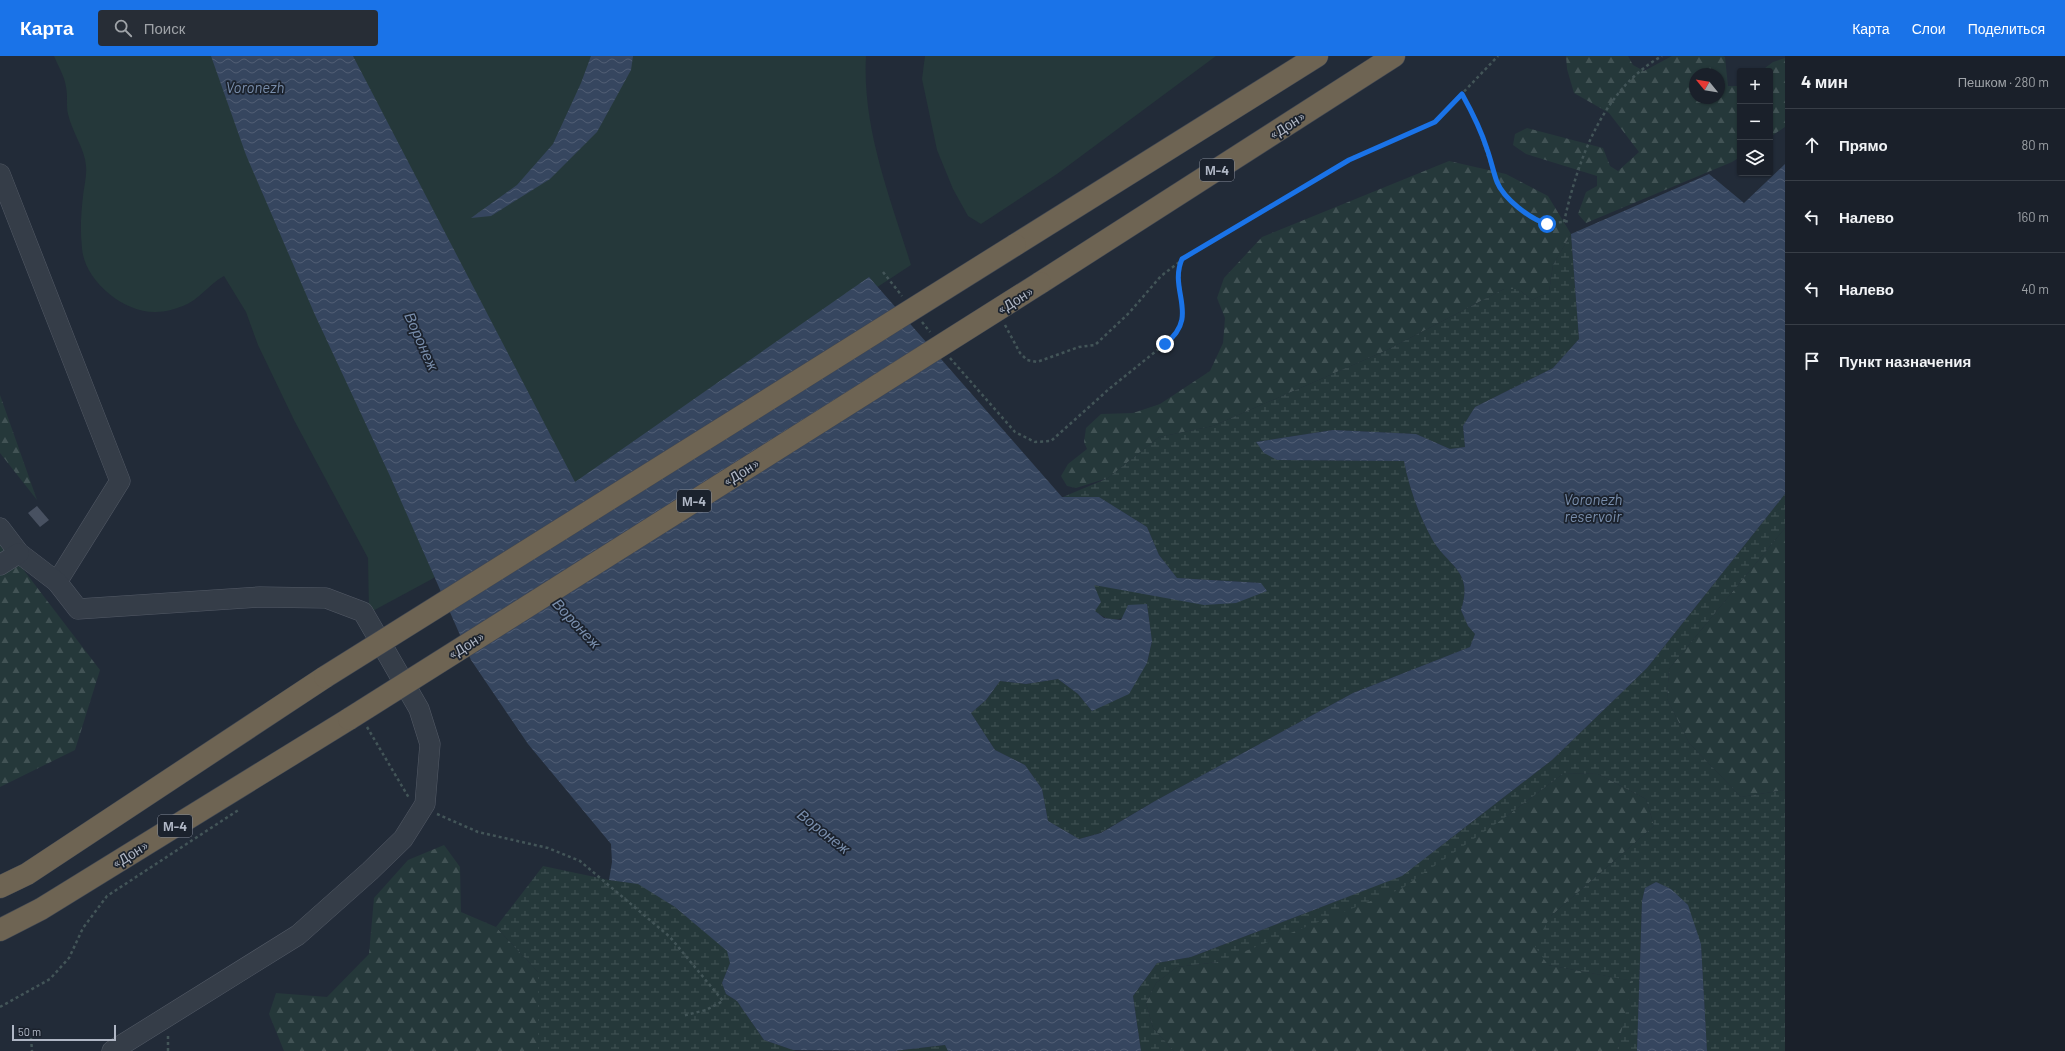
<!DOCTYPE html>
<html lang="ru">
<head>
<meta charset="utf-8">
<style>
	:root { --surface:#1a202a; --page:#272d36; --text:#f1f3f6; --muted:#9fa3a8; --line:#383e47; --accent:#1a73e8 }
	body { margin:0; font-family:Barlow,sans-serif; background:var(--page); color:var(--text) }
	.controls { position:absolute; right:12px; top:12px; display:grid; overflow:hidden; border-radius:4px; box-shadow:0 1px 3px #0004 }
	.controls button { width:36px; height:36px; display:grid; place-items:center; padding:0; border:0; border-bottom:1px solid var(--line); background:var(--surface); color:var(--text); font:20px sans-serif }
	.compass { position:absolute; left:1689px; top:12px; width:36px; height:36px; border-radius:50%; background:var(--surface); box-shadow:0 1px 3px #0004; rotate:300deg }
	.scale { position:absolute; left:12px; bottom:10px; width:104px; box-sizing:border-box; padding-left:4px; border:2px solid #b0b7c5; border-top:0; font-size:11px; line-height:14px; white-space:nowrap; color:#b0b7c5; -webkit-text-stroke:3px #1b222d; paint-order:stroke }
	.stop { position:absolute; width:12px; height:12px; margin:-9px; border:3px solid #1a73e8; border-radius:50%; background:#fff }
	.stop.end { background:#1a73e8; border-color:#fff; box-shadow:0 1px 4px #0008 }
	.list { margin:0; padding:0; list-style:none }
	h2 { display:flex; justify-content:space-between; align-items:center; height:52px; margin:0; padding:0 16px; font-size:17px }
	h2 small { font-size:13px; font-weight:400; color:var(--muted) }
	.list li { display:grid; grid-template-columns:26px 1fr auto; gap:12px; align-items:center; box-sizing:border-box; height:72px; padding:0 16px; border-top:1px solid var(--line) }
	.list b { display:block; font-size:15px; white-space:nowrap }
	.list em { font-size:13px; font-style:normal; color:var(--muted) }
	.icon { flex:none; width:22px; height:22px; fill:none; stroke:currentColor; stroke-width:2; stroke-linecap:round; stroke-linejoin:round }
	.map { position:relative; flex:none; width:1785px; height:995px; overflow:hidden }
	header { display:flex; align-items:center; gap:24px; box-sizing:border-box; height:56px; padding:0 20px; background:var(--accent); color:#fff }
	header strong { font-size:19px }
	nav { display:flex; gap:22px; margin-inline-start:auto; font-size:14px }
	.search { width:280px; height:36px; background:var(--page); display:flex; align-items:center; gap:10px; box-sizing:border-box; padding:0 14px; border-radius:4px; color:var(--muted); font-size:15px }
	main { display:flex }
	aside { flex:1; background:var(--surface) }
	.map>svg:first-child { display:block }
	.forest { fill:url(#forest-firs); fill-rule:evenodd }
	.wetland { fill:url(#wetland-marsh) }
	.park { fill:#25383a }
	.water { fill:url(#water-waves) }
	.building { fill:#485161 }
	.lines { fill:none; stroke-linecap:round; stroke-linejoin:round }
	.minor-casing { stroke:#535a66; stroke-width:21 }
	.highway-casing { stroke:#404753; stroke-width:23 }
	.path { stroke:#435558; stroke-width:2.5; stroke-dasharray:3 3; stroke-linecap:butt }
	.minor { stroke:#353d48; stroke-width:20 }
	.highway { stroke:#6e6453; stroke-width:22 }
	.highway-bridge-casing { stroke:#404753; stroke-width:23; stroke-linecap:butt }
	.highway-bridge { stroke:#6e6453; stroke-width:22 }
	.route { stroke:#1a73e8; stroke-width:5 }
	.labels { text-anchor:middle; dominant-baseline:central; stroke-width:3.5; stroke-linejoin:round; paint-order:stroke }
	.shield { fill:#1b222d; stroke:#838a97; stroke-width:1 }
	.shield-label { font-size:13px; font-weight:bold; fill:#b0b7c5 }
	.street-label { font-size:14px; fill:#b0b7c5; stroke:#1b222d }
	.water-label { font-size:15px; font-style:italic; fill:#798eac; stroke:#1b222d }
</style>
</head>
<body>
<header>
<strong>Карта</strong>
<div class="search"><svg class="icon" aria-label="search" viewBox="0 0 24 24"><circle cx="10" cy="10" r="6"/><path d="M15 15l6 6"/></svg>Поиск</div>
<nav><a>Карта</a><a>Слои</a><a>Поделиться</a></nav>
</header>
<main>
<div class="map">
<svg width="1785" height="995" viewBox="0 0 1785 995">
	<defs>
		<pattern id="forest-firs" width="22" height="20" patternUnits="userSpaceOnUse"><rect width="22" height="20" fill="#25383a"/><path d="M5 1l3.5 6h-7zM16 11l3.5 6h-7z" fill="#425355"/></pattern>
		<pattern id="wetland-marsh" width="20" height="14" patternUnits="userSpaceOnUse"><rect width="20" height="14" fill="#25383a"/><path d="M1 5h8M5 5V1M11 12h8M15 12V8" fill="none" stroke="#425355"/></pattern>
		<pattern id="water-waves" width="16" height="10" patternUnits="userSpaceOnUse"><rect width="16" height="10" fill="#36465f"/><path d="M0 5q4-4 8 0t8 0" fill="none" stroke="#515e74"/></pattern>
	</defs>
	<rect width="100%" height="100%" fill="#222b38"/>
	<g class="forest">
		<path d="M1566 0H1628L1633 9 1644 15 1672 0H1723L1725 1 1728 30H1740V101L1732 106 1586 167 1578 158 1586 136 1597 130V120L1526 98 1513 89 1515 78 1527 72 1603 92 1610 110 1618 115 1639 96 1609 57 1574 37 1567 13ZM1695 18H1719V42H1695Z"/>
		<polygon points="1785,2 1785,71 1770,81 1770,15 1761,15 1773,6"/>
		<polygon points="1449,105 1506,118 1548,140 1571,178 1553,209 1549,236 1532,244 1518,233 1504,233 1385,295 1213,370 1159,381 1108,422 1076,432 1067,430 1061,420 1068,408 1087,393 1084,386 1086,372 1101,358 1133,357 1160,348 1210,315 1223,287 1225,262 1217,242 1224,222 1262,181"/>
		<polygon points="0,339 37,444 0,397"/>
		<polygon points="1785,472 1785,734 1741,741 1689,687 1667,643 1669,613"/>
		<polygon points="0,483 100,614 75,694 0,731"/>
		<polygon points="1564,717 1598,718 1646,743 1654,770 1551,860 1548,909 1634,925 1617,995 1174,995 1153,972 1146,947 1156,927 1177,911 1218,906 1507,760"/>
		<polygon points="444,789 460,811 461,856 496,871 538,916 538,995 284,995 269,958 276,937 327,941 369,898 374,842 408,804"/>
	</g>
	<g class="wetland">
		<path d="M1571 178 1579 283 1553 312 1475 351 1463 370 1465 391 1450 393 1416 378 1333 374 1256 386 1277 404 1404 405C1409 432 1419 459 1432 483 1448 511 1474 514 1461 554L1468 570 1475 578 1470 591 1353 637 1155 745 1100 777 1079 783 1048 765 1042 733 1025 709 995 694 971 657 986 644 1000 625 1026 628 1058 623 1078 638 1092 655 1147 607 1152 586 1147 548C1127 560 1116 572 1095 555L1094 529 1130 534 1261 527 1177 522 1159 499 1147 471 1099 441H1063L1108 422 1159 381 1213 370 1385 295 1504 233H1518L1532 244 1549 236 1553 209Z"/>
		<polygon points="1785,438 1785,472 1669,613 1667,643 1689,687 1741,741 1785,734 1785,995 1707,995 1701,888 1671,833 1656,826 1645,832 1642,845 1637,995 1617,995 1633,925 1548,909 1534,889 1551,860 1654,770 1646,743 1598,718 1564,717 1507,760 1401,833 1218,906 1177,911 1156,927 1146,947 1153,972 1174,995 1141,995 1133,940 1157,907 1191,901 1402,820 1552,704 1647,612"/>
		<polygon points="543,810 609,824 638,827 675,851 728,895 730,907 722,927 726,938 737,945 764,984 796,995 538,995 538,916 496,871"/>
		<polygon points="945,989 948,995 894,995"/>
	</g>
	<g class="park">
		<path d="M54 0H866C862 72 890 141 911 209L432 523 369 557 368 502 294 364 258 289 246 256 224 220C209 228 199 244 183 250 175 253 165 256 156 256 123 257 84 224 82 192 80 174 81 158 83 140 84 130 87 120 86 110 85 93 72 76 68 58 66 50 68 40 66 31 65 21 58 10 54 0Z"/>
		<polygon points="925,0 1216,0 1057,118 981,168 968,160 953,133 937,94 922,23"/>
	</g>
	<g class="water">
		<path d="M211 0H353L575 426 869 221 1062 441H1099L1147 471 1159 499 1177 522 1261 527 1267 535 1236 547 1204 549 1094 529 1101 546 1095 555 1104 562 1121 564 1128 549 1147 548 1152 585 1147 607 1129 638 1092 655 1078 638 1058 623 1026 628 1000 625 986 644 971 657 995 694 1025 709 1042 733 1048 765 1079 783 1101 777 1155 745 1353 637 1470 591 1475 578 1468 570 1461 554C1474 514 1448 511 1432 483 1419 459 1409 432 1404 405L1277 404 1264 397 1256 386 1333 374 1416 378 1450 393 1465 391 1463 370 1475 351 1553 312 1579 283 1571 178 1709 118 1744 147 1785 108V438L1647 612 1552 704 1402 820 1191 901 1157 907 1133 940 1141 995H948L945 989 894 995 793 994 764 984 737 945 726 938 722 927 730 907 727 895 675 851 638 828 609 824 612 806 611 788 528 688 471 604 390 420 315 259 246 99Z"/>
		<polygon points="591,0 633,0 631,14 597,76 550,123 491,160 471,162 517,129 553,88 581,27"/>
		<polygon points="1656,826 1671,833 1688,849 1701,888 1707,995 1637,995 1642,845 1645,832"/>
	</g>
	<polygon class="building" points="37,450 49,464 40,471 28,457"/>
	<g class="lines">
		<defs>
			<g id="minor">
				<polyline points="0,118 120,425 57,526"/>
				<polyline points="0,472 19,497 57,526 78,553 260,541 326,542 363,556 419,653 430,688 425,748 403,783 370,815 298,879 112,995"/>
				<polyline points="0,509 19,497"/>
			</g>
			<g id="highway">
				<polyline points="1015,189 1317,0"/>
				<polyline points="1040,227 1394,0"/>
				<polyline points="0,831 27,818 325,621"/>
				<polyline points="0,874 41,853 349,663"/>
			</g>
		</defs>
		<use href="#minor" class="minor-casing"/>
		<use href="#highway" class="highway-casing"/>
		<g class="path">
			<polyline points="1462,38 1474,59 1497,127 1514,148 1537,165 1547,168 1569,165"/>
			<path d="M1564 166C1578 103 1603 33 1662 0"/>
			<polyline points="883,216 902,240"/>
			<polyline points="922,266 930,276"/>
			<polyline points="1005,269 1020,297 1027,304 1037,306 1079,291 1095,289 1129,257 1161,220 1182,204"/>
			<path d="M950 302 1015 376 1035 386 1051 385 1109 333 1176 279C1191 252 1172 227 1183 203L1349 103 1435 66 1498 0"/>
			<polyline points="367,671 409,742"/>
			<polyline points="437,758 478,776 548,792 580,805 670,881 723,945 706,954 682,960"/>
			<polyline points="0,951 50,923 69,902 83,872 107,840 240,753"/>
			<polyline points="168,980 168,995"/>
			<polyline points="31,982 32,995"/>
		</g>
		<use href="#minor" class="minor"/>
		<use href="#highway" class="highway"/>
		<defs>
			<g id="highway-bridge">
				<polyline points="325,621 1015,189"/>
				<polyline points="349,663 1040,227"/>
			</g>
		</defs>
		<use href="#highway-bridge" class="highway-bridge-casing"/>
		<use href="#highway-bridge" class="highway-bridge"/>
	</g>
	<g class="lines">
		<path class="route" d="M1165 288C1201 260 1168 235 1182 203L1349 104 1435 66 1462 38C1472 56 1481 74 1487 93 1491 104 1493 115 1497 126 1504 143 1530 163 1547 168"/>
	</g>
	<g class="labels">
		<g class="shield">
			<rect x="1200" y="103" width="34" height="22" rx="3"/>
			<rect x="677" y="434" width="34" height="22" rx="3"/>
			<rect x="158" y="759" width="34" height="22" rx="3"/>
		</g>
		<g class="shield-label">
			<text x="1217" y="114">М-4</text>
			<text x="694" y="445">М-4</text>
			<text x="175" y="770">М-4</text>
		</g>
		<g class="street-label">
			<text transform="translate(1287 69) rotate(-33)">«Дон»</text>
			<text transform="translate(1015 244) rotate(-32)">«Дон»</text>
			<text transform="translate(741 416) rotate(-32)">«Дон»</text>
			<text transform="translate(466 589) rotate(-32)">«Дон»</text>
			<text transform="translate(130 798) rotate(-32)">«Дон»</text>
		</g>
		<g class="water-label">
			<text x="255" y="31">Voronezh</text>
			<text transform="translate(422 285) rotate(66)">Воронеж</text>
			<text x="1593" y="443">Voronezh<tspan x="1593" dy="17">reservoir</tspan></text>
			<text transform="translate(577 567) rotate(47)">Воронеж</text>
			<text transform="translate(824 775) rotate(38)">Воронеж</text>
		</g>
	</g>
</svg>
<div class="controls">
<button>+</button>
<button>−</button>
<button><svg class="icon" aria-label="layers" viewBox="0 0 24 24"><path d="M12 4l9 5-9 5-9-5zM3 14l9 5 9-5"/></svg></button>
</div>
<svg class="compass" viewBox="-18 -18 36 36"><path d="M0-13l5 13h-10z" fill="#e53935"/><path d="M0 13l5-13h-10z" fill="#9fa3a8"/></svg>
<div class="scale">50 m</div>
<div class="stop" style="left:1547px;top:168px"></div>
<div class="stop end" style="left:1165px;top:288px"></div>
</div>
<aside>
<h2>4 мин<small>Пешком · 280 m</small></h2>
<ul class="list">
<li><svg class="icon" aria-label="ahead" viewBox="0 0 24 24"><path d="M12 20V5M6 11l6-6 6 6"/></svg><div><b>Прямо</b></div><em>80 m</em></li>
<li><svg class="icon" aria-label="left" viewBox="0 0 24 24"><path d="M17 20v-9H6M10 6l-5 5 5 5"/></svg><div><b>Налево</b></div><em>160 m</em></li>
<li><svg class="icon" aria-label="left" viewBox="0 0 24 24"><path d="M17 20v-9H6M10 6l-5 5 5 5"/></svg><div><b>Налево</b></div><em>40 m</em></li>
<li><svg class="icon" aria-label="arrive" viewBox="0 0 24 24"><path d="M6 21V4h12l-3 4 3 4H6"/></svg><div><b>Пункт назначения</b></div></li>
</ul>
</aside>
</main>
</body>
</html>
